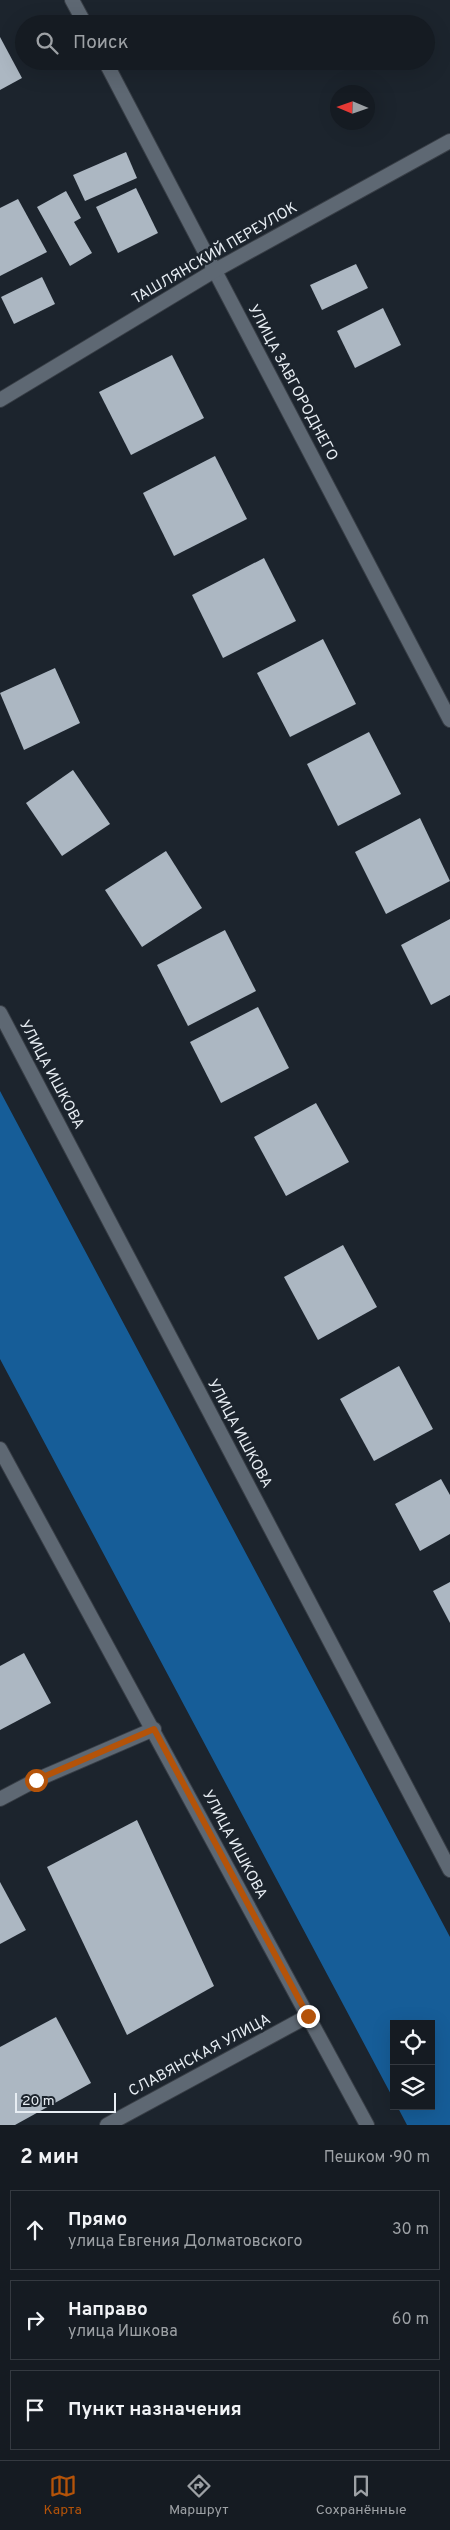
<!DOCTYPE html>
<html lang="ru">
<head>
<meta charset="utf-8">
<style>
	:root { --surface:#151b22; --page:#1e242a; --text:#f1f3f6; --muted:#9da1a5; --line:#343940; --accent:#b45309 }
	body { margin:0; font-family:Overpass,sans-serif; background:var(--page); color:var(--text) }
	.controls { position:absolute; right:15px; bottom:15px; display:grid; overflow:hidden; border-radius:0px; box-shadow:0 5px 20px #0002 }
	.controls button { width:45px; height:45px; display:grid; place-items:center; padding:0; border:0; border-bottom:1px solid var(--line); background:var(--surface); color:var(--text); font:25px sans-serif }
	.compass { position:absolute; left:330px; top:85px; width:45px; height:45px; border-radius:50%; background:var(--surface); box-shadow:0 5px 20px #0002; rotate:272deg }
	.scale { position:absolute; left:15px; bottom:12px; width:101px; box-sizing:border-box; padding-left:5px; border:2px solid #e7edf3; border-top:0; font-size:14px; line-height:18px; white-space:nowrap; color:#e7edf3; -webkit-text-stroke:4px #1c242d; paint-order:stroke }
	.stop { position:absolute; width:15px; height:15px; margin:-11px; border:4px solid #b45309; border-radius:50%; background:#fff }
	.stop.end { background:#b45309; border-color:#fff; box-shadow:0 1px 5px #0008 }
	.list { margin:0; padding:0; list-style:none }
	h2 { display:flex; justify-content:space-between; align-items:center; height:65px; margin:0; padding:0 20px; font-size:21px }
	h2 small { font-size:16px; font-weight:400; color:var(--muted) }
	.list li { display:grid; grid-template-columns:32px 1fr auto; gap:15px; align-items:center; box-sizing:border-box; height:80px; margin:0 10px 10px; padding:0 10px; border:1px solid var(--line); border-radius:0px }
	.list b { display:block; font-size:19px; white-space:nowrap }
	.list p { margin:0; font-size:16px; white-space:nowrap; color:var(--muted) }
	.list em { font-size:16px; font-style:normal; color:var(--muted) }
	.icon { flex:none; width:28px; height:28px; fill:none; stroke:currentColor; stroke-width:2; stroke-linecap:round; stroke-linejoin:round }
	.map { position:relative; flex:none; width:450px; height:2125px; overflow:hidden }
	.search { position:absolute; background:var(--surface); box-shadow:0 5px 20px #0002; left:15px; right:15px; top:15px; height:55px; display:flex; align-items:center; gap:12px; box-sizing:border-box; padding:0 18px; border-radius:28px; color:var(--muted); font-size:19px }
	.sheet { height:335px; background:var(--surface) }
	nav { display:flex; justify-content:space-around; align-items:center; box-sizing:border-box; height:70px; border-top:1px solid var(--line); background:var(--surface); font-size:14px; color:var(--muted) }
	nav a { display:grid; justify-items:center; gap:2px }
	nav .on { color:var(--accent) }
	.map>svg:first-child { display:block }
	.forest { fill:#165d98 }
	.building { fill:#acb7c2 }
	.lines { fill:none; stroke-linecap:round; stroke-linejoin:round }
	.minor-casing { stroke:#383e46; stroke-width:16 }
	.minor { stroke:#5e6873; stroke-width:14 }
	.route { stroke:#b45309; stroke-width:6 }
	.labels { text-anchor:middle; dominant-baseline:central; stroke-width:5; stroke-linejoin:round; paint-order:stroke }
	.street-label { font-size:15px; fill:#e7edf3; stroke:#1c242d }
</style>
</head>
<body>
<div class="map">
<svg width="450" height="2125" viewBox="0 0 450 2125">
	<rect width="100%" height="100%" fill="#1c242d"/>
	<polygon class="forest" points="0,1091 450,1937 450,2125 407,2125 397,2106 431,2106 431,2024 394,2024 394,2100 0,1359"/>
	<g class="building">
		<polygon points="0,37 22,78 0,90"/>
		<polygon points="126,152 137,178 85,201 73,175"/>
		<polygon points="136,188 158,233 118,253 96,207"/>
		<polygon points="66,191 81,218 74,222 92,253 70,266 37,207"/>
		<polygon points="18,199 47,252 0,276 0,208"/>
		<polygon points="356,264 368,288 322,310 310,285"/>
		<polygon points="42,277 55,304 14,324 1,297"/>
		<polygon points="383,308 401,345 355,368 337,331"/>
		<polygon points="172,355 204,418 131,455 99,392"/>
		<polygon points="215,456 247,519 174,556 143,493"/>
		<polygon points="264,558 296,621 223,658 192,595"/>
		<polygon points="323,639 356,704 290,737 257,673"/>
		<polygon points="55,668 80,723 24,750 0,693"/>
		<polygon points="369,732 401,794 338,826 307,764"/>
		<polygon points="73,770 110,824 62,856 26,803"/>
		<polygon points="420,818 450,881 386,914 355,852"/>
		<polygon points="166,851 202,908 142,947 105,890"/>
		<polygon points="450,919 450,995 431,1005 401,945"/>
		<polygon points="225,930 256,991 188,1026 157,965"/>
		<polygon points="258,1007 289,1068 221,1103 190,1042"/>
		<polygon points="316,1103 349,1162 286,1196 254,1137"/>
		<polygon points="343,1245 377,1307 318,1340 284,1277"/>
		<polygon points="399,1366 433,1429 374,1461 340,1399"/>
		<polygon points="441,1479 450,1495 450,1534 420,1551 395,1504"/>
		<polygon points="450,1582 450,1623 433,1591"/>
		<polygon points="24,1653 51,1703 0,1730 0,1666"/>
		<polygon points="137,1820 214,1986 127,2035 47,1867"/>
		<polygon points="0,1882 26,1930 0,1944"/>
		<polygon points="56,2017 91,2083 15,2125 0,2125 0,2047"/>
	</g>
	<g class="lines">
		<defs>
			<g id="minor">
				<polyline points="72,0 85,24"/>
				<polyline points="105,61 450,720"/>
				<polyline points="0,400 214,271 450,141"/>
				<polyline points="0,1013 450,1870"/>
				<polyline points="0,1449 367,2125"/>
				<polyline points="0,1799 36,1780 154,1729"/>
				<polyline points="107,2125 308,2016"/>
			</g>
		</defs>
		<use href="#minor" class="minor-casing"/>
		<use href="#minor" class="minor"/>
	</g>
	<g class="lines">
		<polyline class="route" points="36,1780 154,1729 308,2016"/>
	</g>
	<g class="labels">
		<g class="street-label">
			<text transform="translate(215 254) rotate(-30)">ТАШЛЯНСКИЙ ПЕРЕУЛОК</text>
			<text transform="translate(292 383) rotate(62)">УЛИЦА ЗАВГОРОДНЕГО</text>
			<text transform="translate(51 1075) rotate(62)">УЛИЦА ИШКОВА</text>
			<text transform="translate(239 1434) rotate(62)">УЛИЦА ИШКОВА</text>
			<text transform="translate(234 1845) rotate(62)">УЛИЦА ИШКОВА</text>
			<text transform="translate(200 2056) rotate(-28)">СЛАВЯНСКАЯ УЛИЦА</text>
		</g>
	</g>
</svg>
<div class="controls">
<button><svg class="icon" aria-label="locate" viewBox="0 0 24 24"><circle cx="12" cy="12" r="6"/><path d="M12 2v4M12 18v4M2 12h4M18 12h4"/></svg></button>
<button><svg class="icon" aria-label="layers" viewBox="0 0 24 24"><path d="M12 4l9 5-9 5-9-5zM3 14l9 5 9-5"/></svg></button>
</div>
<svg class="compass" viewBox="-18 -18 36 36"><path d="M0-13l5 13h-10z" fill="#e53935"/><path d="M0 13l5-13h-10z" fill="#9da1a5"/></svg>
<div class="scale">20 m</div>
<div class="stop" style="left:36px;top:1780px"></div>
<div class="stop end" style="left:308px;top:2016px"></div>
<div class="search"><svg class="icon" aria-label="search" viewBox="0 0 24 24"><circle cx="10" cy="10" r="6"/><path d="M15 15l6 6"/></svg>Поиск</div>
</div>
<section class="sheet">
<h2>2 мин<small>Пешком · 90 m</small></h2>
<ul class="list">
<li><svg class="icon" aria-label="ahead" viewBox="0 0 24 24"><path d="M12 20V5M6 11l6-6 6 6"/></svg><div><b>Прямо</b><p>улица Евгения Долматовского</p></div><em>30 m</em></li>
<li><svg class="icon" aria-label="right" viewBox="0 0 24 24"><path d="M7 20v-9h11M14 6l5 5-5 5"/></svg><div><b>Направо</b><p>улица Ишкова</p></div><em>60 m</em></li>
<li><svg class="icon" aria-label="arrive" viewBox="0 0 24 24"><path d="M6 21V4h12l-3 4 3 4H6"/></svg><div><b>Пункт назначения</b></div></li>
</ul>
</section>
<nav>
<a class="on"><svg class="icon" aria-label="map" viewBox="0 0 24 24"><path d="M3 6l6-2 6 2 6-2v14l-6 2-6-2-6 2zM9 4v14M15 6v14"/></svg>Карта</a>
<a><svg class="icon" aria-label="directions" viewBox="0 0 24 24"><path d="M12 3l9 9-9 9-9-9zM9 14v-3h6M13 9l2 2-2 2"/></svg>Маршрут</a>
<a><svg class="icon" aria-label="saved" viewBox="0 0 24 24"><path d="M7 4h10v16l-5-4-5 4z"/></svg>Сохранённые</a>
</nav>
</body>
</html>
